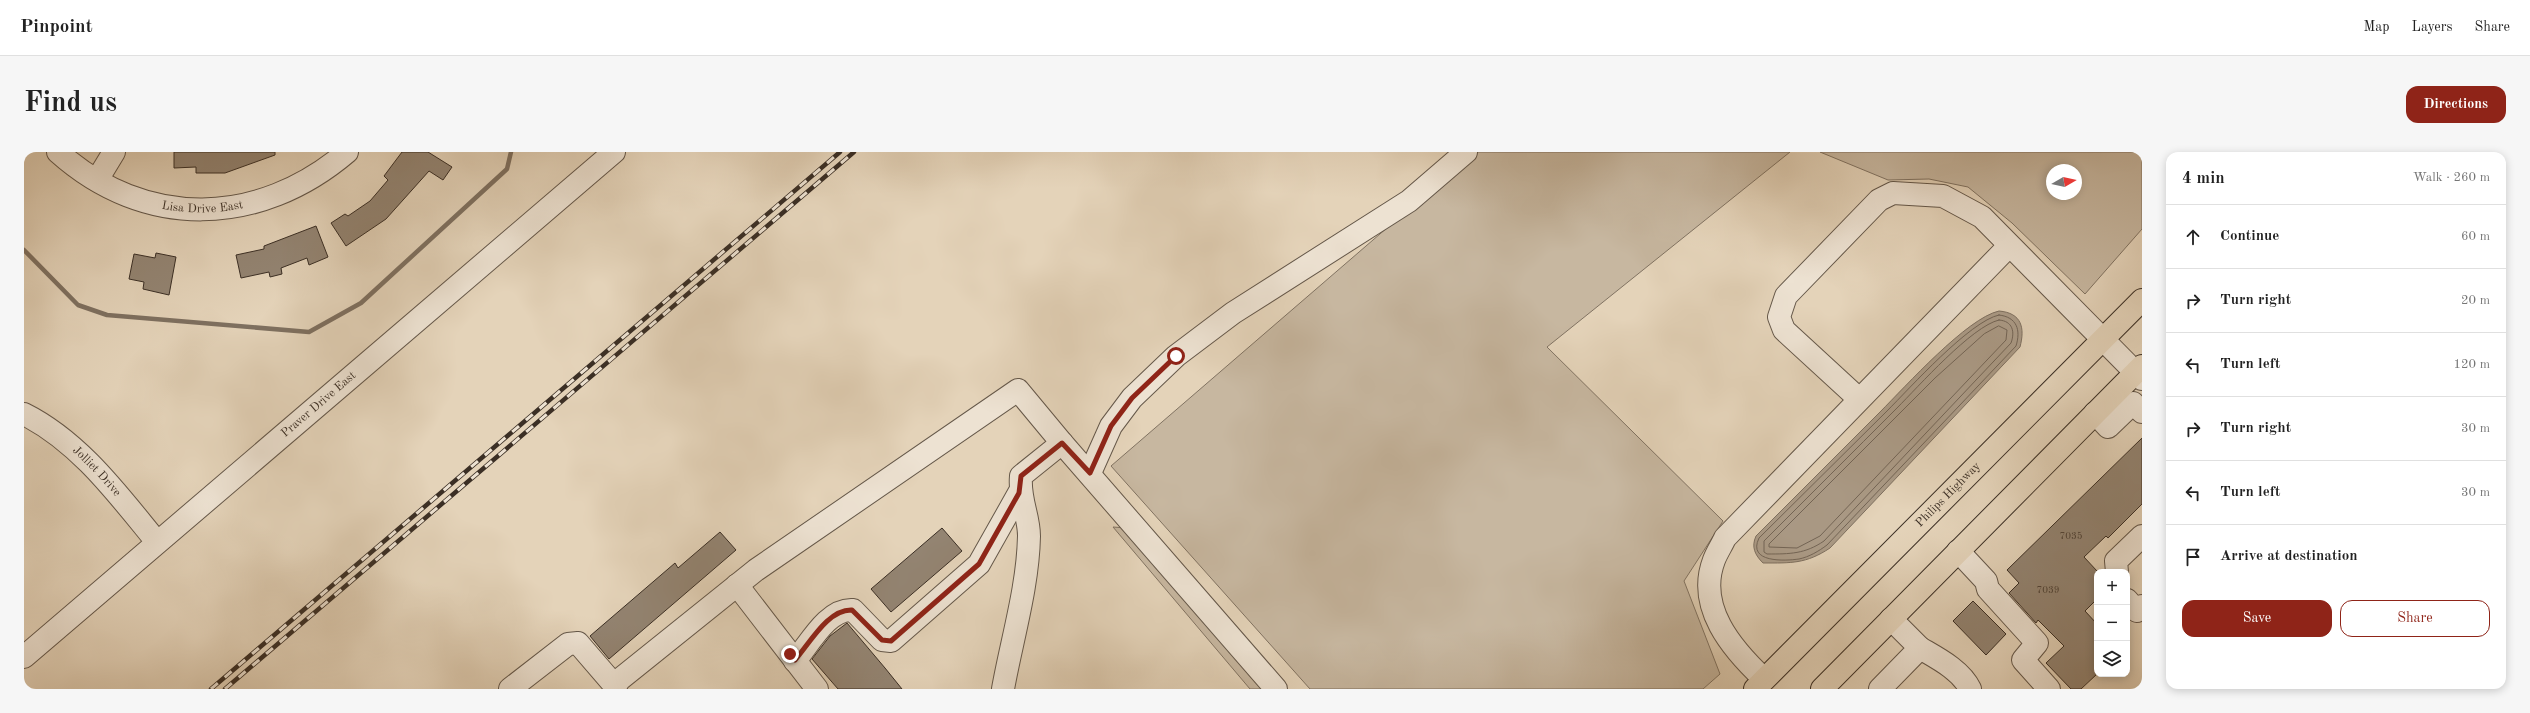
<!DOCTYPE html>
<html lang="en">
<head>
<meta charset="utf-8">
<style>
	:root { --surface:#fff; --page:#f6f6f6; --text:#222; --muted:#767676; --line:#e0e0e0; --accent:#8f2418 }
	body { margin:0; font-family:"Old Standard TT",serif; background:var(--page); color:var(--text) }
	.controls { position:absolute; right:12px; bottom:12px; display:grid; overflow:hidden; border-radius:8px; box-shadow:0 2px 10px #0003 }
	.controls button { width:36px; height:36px; display:grid; place-items:center; padding:0; border:0; border-bottom:1px solid var(--line); background:var(--surface); color:var(--text); font:20px sans-serif }
	.compass { position:absolute; left:2022px; top:12px; width:36px; height:36px; border-radius:50%; background:var(--surface); box-shadow:0 2px 10px #0003; rotate:81deg }
	.stop { position:absolute; width:12px; height:12px; margin:-9px; border:3px solid #8f2418; border-radius:50%; background:#fff }
	.stop.end { background:#8f2418; border-color:#fff; box-shadow:0 1px 4px #0008 }
	.list { margin:0; padding:0; list-style:none }
	h2 { display:flex; justify-content:space-between; align-items:center; height:52px; margin:0; padding:0 16px; font-size:17px }
	h2 small { font-size:13px; font-weight:400; color:var(--muted) }
	.list li { display:grid; grid-template-columns:26px 1fr auto; gap:12px; align-items:center; box-sizing:border-box; height:64px; padding:0 16px; border-top:1px solid var(--line) }
	.list b { display:block; font-size:15px; white-space:nowrap }
	.list em { font-size:13px; font-style:normal; color:var(--muted) }
	.actions { display:flex; gap:8px; padding:12px 16px }
	.actions a { flex:1; padding:9px 0; border:1px solid var(--accent); border-radius:12px; text-align:center; font-size:14px; color:var(--accent) }
	.actions .main { background:var(--accent); color:#fff }
	.icon { flex:none; width:22px; height:22px; fill:none; stroke:currentColor; stroke-width:2; stroke-linecap:round; stroke-linejoin:round }
	.map { position:relative; flex:none; width:2118px; height:537px; overflow:hidden; border-radius:12px }
	header { display:flex; align-items:center; gap:24px; box-sizing:border-box; height:56px; padding:0 20px; background:var(--surface); border-bottom:1px solid var(--line) }
	header strong { font-size:19px }
	nav { display:flex; gap:22px; margin-inline-start:auto; font-size:14px }
	.intro { display:flex; align-items:center; justify-content:space-between; box-sizing:border-box; height:96px; padding:0 24px }
	h1 { margin:0; font-size:28px }
	.button { padding:10px 18px; border-radius:12px; background:var(--accent); color:#fff; font-size:14px; font-weight:700 }
	main { display:flex; gap:24px; padding:0 24px }
	aside { flex:1; background:var(--surface); border-radius:12px; box-shadow:0 2px 10px #0003 }
	.map>svg:first-child { display:block }
	.green { fill:#c7b7a0; stroke:#817362; fill-rule:evenodd }
	.water { fill:#ab9b87; stroke:#7e7060 }
	.lines { fill:none; stroke-linecap:round; stroke-linejoin:round }
	.shore { stroke:#736556; stroke-width:1 }
	.stream { stroke:#7e7060; stroke-width:4.5 }
	.building { fill:#938472; stroke:#3b2f25 }
	.minor-casing { stroke:#65584a; stroke-width:24 }
	.major-casing { stroke:#3b2f25; stroke-width:24 }
	.minor { stroke:#ede2d2; stroke-width:22 }
	.major { stroke:#e4d3b9; stroke-width:22 }
	.rail-casing { stroke:#3b2f25; stroke-width:4.5 }
	.rail { stroke:#ede2d2; stroke-width:3; stroke-dasharray:9; stroke-linecap:butt }
	.route { stroke:#8f2418; stroke-width:5 }
	.labels { text-anchor:middle; dominant-baseline:central; stroke-width:3; stroke-linejoin:round; paint-order:stroke }
	.number-label { font-size:10px; fill:#514438 }
	.street-label { font-size:12px; fill:#3b2f25; stroke:#ede2d2 }
</style>
</head>
<body>
<header>
<strong>Pinpoint</strong>
<nav><a>Map</a><a>Layers</a><a>Share</a></nav>
</header>
<div class="intro"><h1>Find us</h1><a class="button">Directions</a></div>
<main>
<div class="map">
<svg width="2118" height="537" viewBox="0 0 2118 537">
	<rect width="100%" height="100%" fill="#e4d3b9"/>
	<filter id="stains"><feTurbulence type="fractalNoise" baseFrequency=".005" numOctaves="4"/><feColorMatrix values="0 0 0 0 .2 0 0 0 0 .09 0 0 0 0 .02 0 0 0 .5 -.17"/></filter>
	<radialGradient id="worn" r=".72"><stop offset=".6" stop-color="#630" stop-opacity="0"/><stop offset="1" stop-color="#630" stop-opacity=".3"/></radialGradient>
	<g class="green">
		<polygon points="1451,0 1766,0 1523,195 1699,369 1660,429 1696,522 1679,537 1286,537 1087,314"/>
		<path d="M1796 0H2118V77L2061 142 1988 71 1944 35 1905 27 1864 28ZM2028 18H2052V42H2028Z"/>
		<polygon points="1089,375 1103,376 1240,537 1226,537"/>
	</g>
	<path class="water" d="M1975 159C1998 161 2001 176 1996 195L1806 396C1782 412 1767 411 1739 411 1731 403 1727 395 1732 384 1773 343 1815 301 1856 260 1882 234 1943 166 1975 159Z"/>
	<g class="lines">
		<g class="shore">
			<path d="M1975 163C1993 165 1997 178 1992 194L1803 393C1795 399 1785 405 1775 407 1761 409 1723 411 1735 386 1778 344 1820 301 1863 259 1886 236 1946 169 1975 163Z"/>
			<path d="M1975 168C1989 169 1991 180 1987 191L1800 389C1781 402 1766 402 1743 402L1740 400V389C1784 345 1828 301 1873 256 1894 235 1948 174 1975 168Z"/>
			<polygon points="1975,174 1983,178 1982,188 1796,384 1773,396 1745,395 1745,392 1911,226 1960,182"/>
		</g>
		<polyline class="stream" points="0,98 54,153 83,163 285,180 337,151 483,17 487,0"/>
	</g>
	<g class="building">
		<polygon points="150,0 251,0 251,3 201,21 172,21 172,15 150,16"/>
		<polygon points="378,0 404,0 428,15 419,28 405,19 362,67 322,94 307,71 321,62 324,64 346,49 364,28 360,24"/>
		<polygon points="292,74 304,105 285,113 283,106 257,116 258,122 246,125 245,120 217,126 212,103 240,97 240,94"/>
		<polygon points="132,101 152,105 145,143 119,137 120,130 105,127 110,102 131,106"/>
		<polygon points="2118,286 2118,352 2084,386 2082,384 2060,405 2073,419 2073,447 2061,459 2073,472 2073,522 2057,537 2047,537 2022,511 2040,494 2014,468 2012,471 1985,441 1995,431 1983,418"/>
		<polygon points="918,376 938,399 867,460 847,437"/>
		<polygon points="696,380 712,398 585,507 566,484 651,411 654,416"/>
		<polygon points="1949,449 1982,482 1962,503 1929,469"/>
		<polygon points="823,471 861,516 878,537 814,537 788,507 806,484"/>
	</g>
	<g class="lines">
		<defs>
			<g id="minor">
				<path id="s1" d="M34 0C121 78 235 75 323 0"/>
				<polyline points="73,28 90,0"/>
				<polyline points="1835,247 1760,178 1755,165 1762,144 1855,48 1869,41 1919,44 1958,65 2118,227"/>
				<polyline points="2071,261 2084,275 2109,251 2118,260"/>
				<path id="s2" d="M0 262C56 290 95 344 133 390"/>
				<polyline points="1066,321 1087,274 1108,246 1152,204 1209,161 1385,49 1442,0"/>
				<polyline points="1934,399 1962,429 1964,437 2013,491 1999,508 2025,537"/>
				<polyline points="2093,420 2092,409 2118,384"/>
				<polyline points="713,433 793,537"/>
				<polyline points="2103,448 2113,459 2118,454"/>
				<path d="M1896 496C1913 506 1937 518 1946 537"/>
				<path id="s3" d="M0 505 590 0"/>
				<path d="M771 509C786 491 804 456 829 458L858 488 867 489 955 412 995 341"/>
				<path d="M1740 527C1708 497 1672 455 1690 408 1693 400 1698 393 1701 386L1985 94"/>
				<polyline points="486,537 544,492 554,491 591,534"/>
				<polyline points="590,537 595,528 732,418 994,238 1038,291 1252,537"/>
				<path d="M979 537C988 487 1004 435 1005 384 1005 363 995 348 997 324L1038 291"/>
				<polyline points="1856,537 1896,496 1867,467"/>
			</g>
			<g id="major">
				<path id="s4" d="M1731 537 2118 148"/>
				<polyline points="1798,537 2118,214"/>
			</g>
		</defs>
		<use href="#minor" class="minor-casing"/>
		<use href="#major" class="major-casing"/>
		<use href="#minor" class="minor"/>
		<use href="#major" class="major"/>
		<defs>
			<g id="rail">
				<polyline points="187,537 816,0"/>
				<polyline points="201,537 830,0"/>
			</g>
		</defs>
		<use href="#rail" class="rail-casing"/>
		<use href="#rail" class="rail"/>
	</g>
	<g class="lines">
		<path class="route" d="M766 502 771 508C786 491 804 457 828 458L858 488 867 489 955 412 995 341 997 324 1038 291 1066 321 1087 274 1108 246 1152 204"/>
	</g>
	<g class="labels">
		<g class="number-label">
			<text x="2047" y="384">7035</text>
			<text x="2024" y="438">7039</text>
		</g>
		<g class="street-label">
			<text stroke="none"><textPath href="#s1" startOffset="159">Lisa Drive East</textPath></text>
			<text stroke="none"><textPath href="#s3" startOffset="388">Praver Drive East</textPath></text>
			<text stroke="none"><textPath href="#s2" startOffset="93">Jolliet Drive</textPath></text>
			<text stroke="none"><textPath href="#s4" startOffset="274">Philips Highway</textPath></text>
		</g>
	</g>
	<rect width="100%" height="100%" filter="url(#stains)"/>
	<rect width="100%" height="100%" fill="url(#worn)"/>
</svg>
<div class="controls">
<button>+</button>
<button>−</button>
<button><svg class="icon" aria-label="layers" viewBox="0 0 24 24"><path d="M12 4l9 5-9 5-9-5zM3 14l9 5 9-5"/></svg></button>
</div>
<svg class="compass" viewBox="-18 -18 36 36"><path d="M0-13l5 13h-10z" fill="#e53935"/><path d="M0 13l5-13h-10z" fill="#767676"/></svg>
<div class="stop" style="left:1152px;top:204px"></div>
<div class="stop end" style="left:766px;top:502px"></div>
</div>
<aside>
<h2>4 min<small>Walk · 260 m</small></h2>
<ul class="list">
<li><svg class="icon" aria-label="ahead" viewBox="0 0 24 24"><path d="M12 20V5M6 11l6-6 6 6"/></svg><div><b>Continue</b></div><em>60 m</em></li>
<li><svg class="icon" aria-label="right" viewBox="0 0 24 24"><path d="M7 20v-9h11M14 6l5 5-5 5"/></svg><div><b>Turn right</b></div><em>20 m</em></li>
<li><svg class="icon" aria-label="left" viewBox="0 0 24 24"><path d="M17 20v-9H6M10 6l-5 5 5 5"/></svg><div><b>Turn left</b></div><em>120 m</em></li>
<li><svg class="icon" aria-label="right" viewBox="0 0 24 24"><path d="M7 20v-9h11M14 6l5 5-5 5"/></svg><div><b>Turn right</b></div><em>30 m</em></li>
<li><svg class="icon" aria-label="left" viewBox="0 0 24 24"><path d="M17 20v-9H6M10 6l-5 5 5 5"/></svg><div><b>Turn left</b></div><em>30 m</em></li>
<li><svg class="icon" aria-label="arrive" viewBox="0 0 24 24"><path d="M6 21V4h12l-3 4 3 4H6"/></svg><div><b>Arrive at destination</b></div></li>
</ul>
<div class="actions"><a class="main">Save</a><a>Share</a></div>
</aside>
</main>
</body>
</html>
